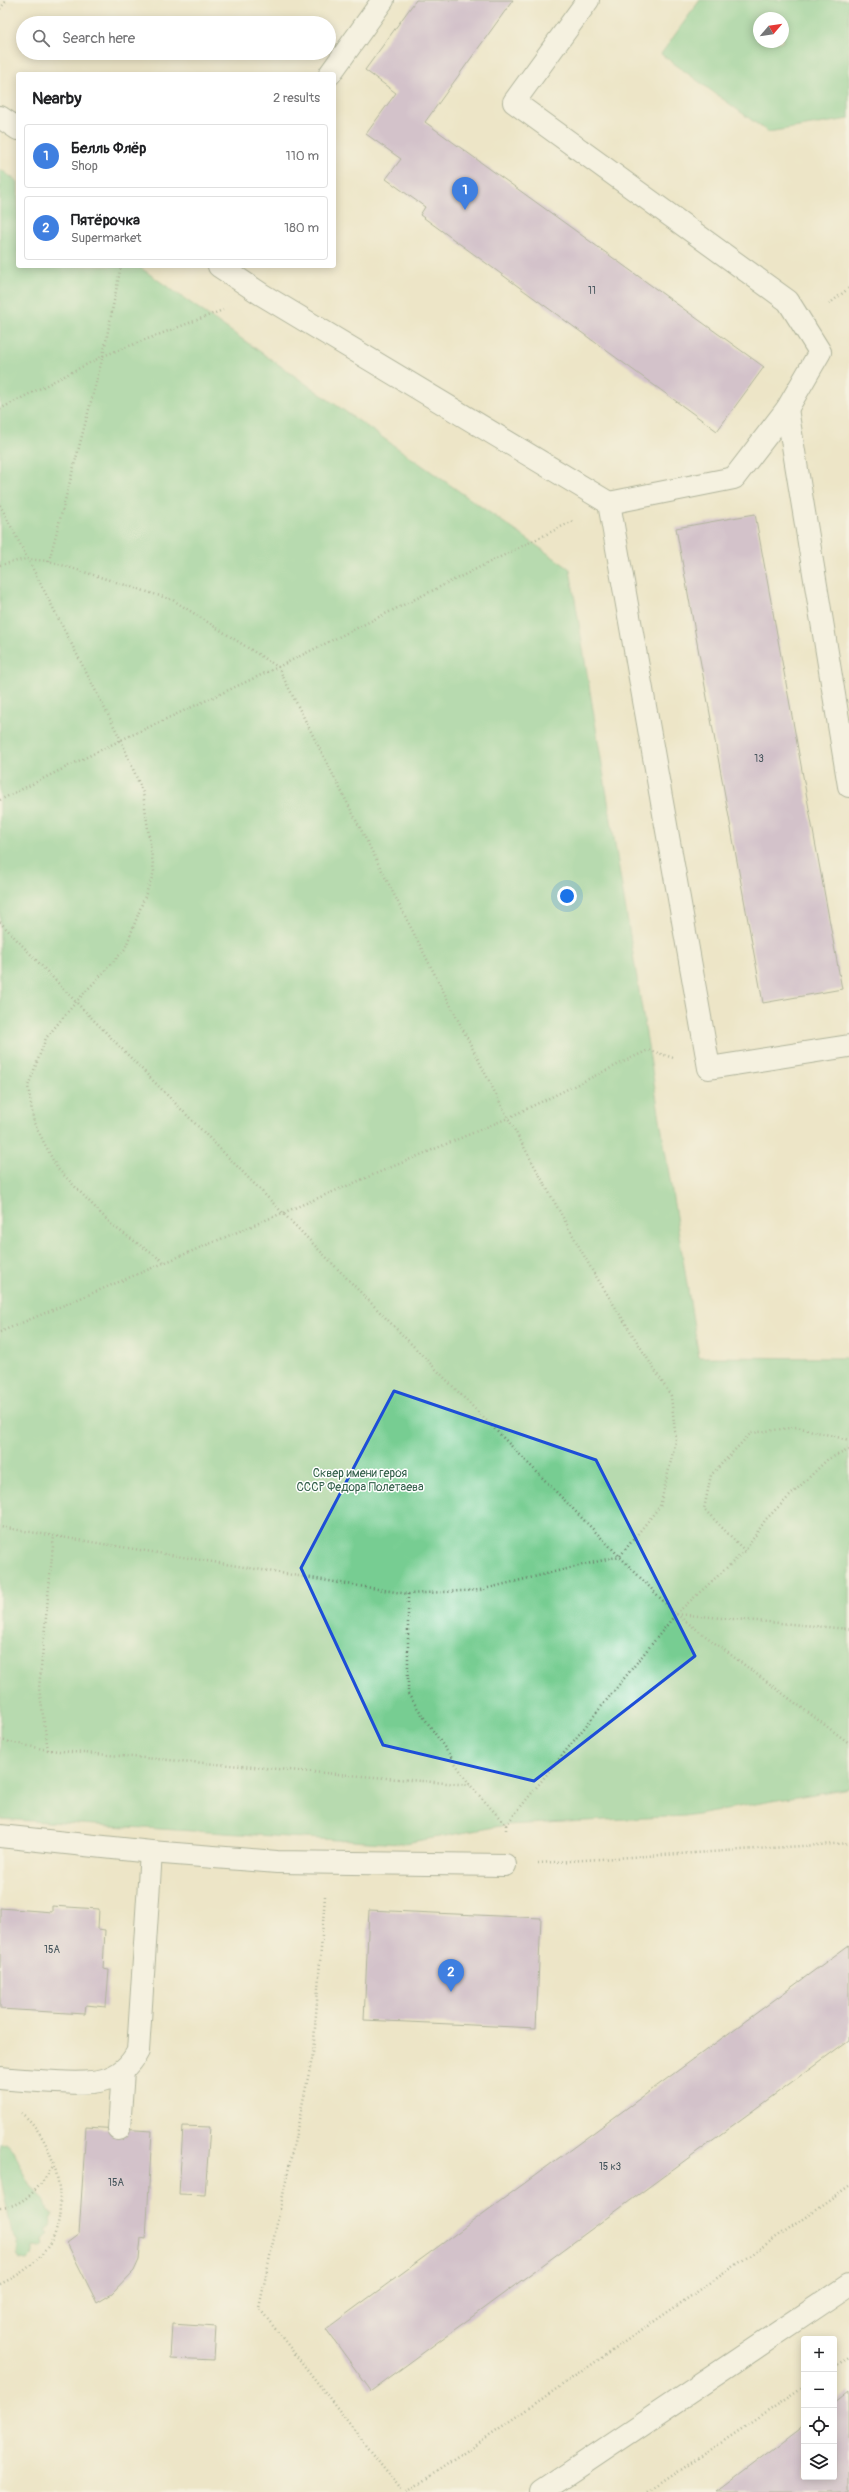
<!DOCTYPE html>
<html lang="en">
<head>
<meta charset="utf-8">
<style>
	:root { --surface:#fff; --page:#f2f2f2; --text:#202124; --muted:#757577; --line:#e0e0e0; --accent:#c8321e }
	body { margin:0; font-family:Pangolin,sans-serif; background:var(--page); color:var(--text) }
	.controls { position:absolute; right:12px; bottom:12px; display:grid; overflow:hidden; border-radius:4px; box-shadow:0 2px 10px #0003 }
	.controls button { width:36px; height:36px; display:grid; place-items:center; padding:0; border:0; border-bottom:1px solid var(--line); background:var(--surface); color:var(--text); font:20px sans-serif }
	.compass { position:absolute; left:753px; top:12px; width:36px; height:36px; border-radius:50%; background:var(--surface); box-shadow:0 2px 10px #0003; rotate:61deg }
	.you { position:absolute; left:567px; top:896px; width:14px; height:14px; margin:-10px; border:3px solid #fff; border-radius:50%; background:#1a73e8; box-shadow:0 0 0 6px #1a73e833 }
	.badge { display:grid; place-items:center; width:26px; height:26px; border-radius:50%; background:var(--accent); color:#fff; font-size:13px; font-weight:700 }
	.pin { position:absolute; translate:-50% -33px; filter:drop-shadow(0 1px 2px #0008) }
	.pin::after { content:''; position:absolute; top:21px; width:14px; height:12px; background:inherit; clip-path:polygon(0 0,100% 0,50% 100%) }
	.list { margin:0; padding:0; list-style:none }
	h2 { display:flex; justify-content:space-between; align-items:center; height:52px; margin:0; padding:0 16px; font-size:17px }
	h2 small { font-size:13px; font-weight:400; color:var(--muted) }
	.list li { display:grid; grid-template-columns:26px 1fr auto; gap:12px; align-items:center; box-sizing:border-box; height:64px; margin:0 8px 8px; padding:0 8px; border:1px solid var(--line); border-radius:4px }
	.list b { display:block; font-size:15px; white-space:nowrap }
	.list p { margin:0; font-size:13px; white-space:nowrap; color:var(--muted) }
	.list em { font-size:13px; font-style:normal; color:var(--muted) }
	.icon { flex:none; width:22px; height:22px; fill:none; stroke:currentColor; stroke-width:2; stroke-linecap:round; stroke-linejoin:round }
	.map { position:relative; flex:none; width:849px; height:2492px; overflow:hidden }
	.search { position:absolute; background:var(--surface); box-shadow:0 2px 10px #0003; left:16px; top:16px; width:320px; height:44px; display:flex; align-items:center; gap:10px; box-sizing:border-box; padding:0 14px; border-radius:22px; color:var(--muted); font-size:15px }
	.panel { position:absolute; background:var(--surface); box-shadow:0 2px 10px #0003; left:16px; top:72px; width:320px; height:196px; border-radius:4px }
	.map>svg:first-child { display:block }
	.green { fill:#77cd92; stroke:#4b8563; fill-rule:evenodd }
	.building { fill:#b497cf }
	.lines { fill:none; stroke-linecap:round; stroke-linejoin:round }
	.minor-casing { stroke:#677867; stroke-width:24 }
	.path { stroke:#677867; stroke-width:2.5; stroke-dasharray:1 3; stroke-linecap:butt }
	.minor { stroke:#fff; stroke-width:22 }
	.marked { fill:none; stroke:#1d4ed8; stroke-width:3; stroke-linejoin:round }
	.labels { text-anchor:middle; dominant-baseline:central; stroke-width:3; stroke-linejoin:round; paint-order:stroke }
	.number-label { font-size:10px; fill:#44545b }
	.park-label { font-size:12px; fill:#35614c; stroke:#fff }
</style>
</head>
<body>
<div class="map">
<svg width="849" height="2492" viewBox="0 0 849 2492">
	<rect width="100%" height="100%" fill="#fff"/>
	<filter id="ink" filterUnits="userSpaceOnUse"><feTurbulence type="fractalNoise" baseFrequency=".025" numOctaves="2"/><feDisplacementMap in="SourceGraphic" scale="8" xChannelSelector="R" yChannelSelector="G"/><feConvolveMatrix kernelMatrix="1 2 1 2 8 2 1 2 1" color-interpolation-filters="sRGB"/></filter>
	<filter id="wash" filterUnits="userSpaceOnUse"><feTurbulence type="fractalNoise" baseFrequency=".012" numOctaves="4" result="noise"/><feDisplacementMap in="SourceGraphic" scale="16" xChannelSelector="R" yChannelSelector="G"/><feGaussianBlur stdDeviation="0.9" result="paint"/><feColorMatrix in="noise" values="0 0 0 0 0 0 0 0 0 0 0 0 0 0 0 0 0 1.4 0 .05"/><feComposite in="paint" operator="in"/></filter>
	<g filter="url(#wash)">
		<rect width="100%" height="100%" fill="#ede5c7"/>
		<g class="green">
			<path d="M700 0H849V119L768 132 661 54ZM759 18H783V42H759Z"/>
			<polygon points="0,169 18,182 18,266 138,266 570,569 699,1357 849,1358 849,1788 685,1816 506,1825 400,1844 0,1819"/>
			<polygon points="6,2143 14,2150 21,2167 32,2187 45,2202 48,2212 53,2214 50,2220 52,2225 46,2230 49,2233 42,2239 43,2245 40,2248 33,2247 33,2254 27,2260 20,2259 17,2254 18,2242 12,2233 0,2175 0,2144"/>
		</g>
		<g id="blocks">
			<g class="building">
				<polygon points="416,0 513,0 425,122 764,367 717,431 420,215 425,207 386,179 401,159 366,134 396,93 365,70"/>
				<polygon points="755,514 842,989 763,1003 676,528"/>
				<polygon points="52,1906 99,1909 98,1929 105,1930 103,1969 109,1970 106,2007 86,2005 85,2014 0,2009 0,1908 52,1912"/>
				<polygon points="369,1910 541,1918 536,2028 364,2020"/>
				<polygon points="849,1945 849,2040 371,2391 326,2329"/>
				<polygon points="183,2126 210,2127 205,2195 179,2194"/>
				<polygon points="86,2127 152,2131 146,2239 141,2238 139,2260 134,2271 112,2294 97,2303 67,2243 79,2234"/>
				<polygon points="172,2324 216,2327 214,2360 170,2358"/>
				<polygon points="849,2391 849,2492 717,2492 804,2426 804,2477 834,2477 834,2403"/>
			</g>
		</g>
	</g>
	<g filter="url(#ink)">
		<use href="#blocks" fill-opacity="0" stroke="#677867" stroke-width="1"/>
		<g class="lines">
			<defs>
				<g id="minor">
					<polyline points="588,0 514,102 788,301 820,352 787,409 734,478 609,503"/>
					<polyline points="330,74 383,0"/>
					<polyline points="0,117 18,129"/>
					<polyline points="219,266 261,294 609,503 709,1068 849,1046"/>
					<polyline points="787,409 849,786"/>
					<polyline points="0,1836 151,1852 277,1862 505,1865"/>
					<path d="M0 2078C19 2080 37 2081 56 2082 90 2084 121 2085 138 2051L151 1852"/>
					<polyline points="119,2129 123,2071"/>
					<polyline points="541,2492 849,2285"/>
				</g>
			</defs>
			<use href="#minor" class="minor-casing"/>
			<g class="path">
				<polyline points="0,9 7,0"/>
				<polyline points="829,304 849,288"/>
				<polyline points="0,409 103,356 223,310"/>
				<polyline points="0,505 121,740 143,793 154,872 125,949 76,1002 46,1038 28,1086 34,1123 57,1168 113,1226 164,1262"/>
				<polyline points="49,561 103,356 121,266"/>
				<polyline points="0,565 26,559 49,561 173,600 278,667 508,1118 592,1270 671,1396 676,1440 660,1506 620,1556 480,1590 408,1594 0,1527"/>
				<polyline points="0,800 121,740 278,667 573,521"/>
				<polyline points="0,922 76,1002 676,1614 849,1743"/>
				<polyline points="0,1332 508,1118 648,1050 674,1058"/>
				<polyline points="745,1551 704,1509 711,1475 751,1433 797,1427 849,1440"/>
				<polyline points="408,1594 408,1694 470,1785 506,1825 506,1832"/>
				<polyline points="676,1614 745,1551 766,1519 828,1459 849,1450"/>
				<polyline points="0,1740 48,1750 470,1785"/>
				<polyline points="48,1750 39,1688 54,1536"/>
				<polyline points="506,1825 676,1614 849,1629"/>
				<polyline points="538,1863 849,1843"/>
				<polyline points="325,1896 313,2054 259,2308 403,2492"/>
				<path d="M0 2208C25 2206 41 2186 53 2166"/>
				<path d="M0 2284C21 2275 39 2261 51 2242 72 2206 54 2137 21 2113"/>
				<polyline points="834,2367 849,2357"/>
				<polyline points="407,2492 849,2187"/>
				<polyline points="648,2492 804,2387"/>
			</g>
			<use href="#minor" class="minor"/>
		</g>
	</g>
	<path d="M0 0H849V2492H0ZM394 1391 596 1460 695 1656 534 1781 383 1745 301 1568Z" fill="#ede5c7" fill-opacity=".55" fill-rule="evenodd"/>
	<path class="marked" d="M394 1391 596 1460 695 1656 534 1781 383 1745 301 1568Z"/>
	<g class="labels">
		<g class="number-label">
			<text x="592" y="291">11</text>
			<text x="759" y="759">13</text>
			<text x="52" y="1950">15А</text>
			<text x="610" y="2167">15 к3</text>
			<text x="116" y="2183">15А</text>
		</g>
		<g class="park-label">
			<text x="360" y="1473">Сквер имени героя<tspan x="360" dy="14">СССР Федора Полетаева</tspan></text>
		</g>
	</g>
</svg>
<div class="controls">
<button>+</button>
<button>−</button>
<button><svg class="icon" aria-label="locate" viewBox="0 0 24 24"><circle cx="12" cy="12" r="6"/><path d="M12 2v4M12 18v4M2 12h4M18 12h4"/></svg></button>
<button><svg class="icon" aria-label="layers" viewBox="0 0 24 24"><path d="M12 4l9 5-9 5-9-5zM3 14l9 5 9-5"/></svg></button>
</div>
<svg class="compass" viewBox="-18 -18 36 36"><path d="M0-13l5 13h-10z" fill="#e53935"/><path d="M0 13l5-13h-10z" fill="#757577"/></svg>
<div class="you"></div>
<div class="pin badge" style="left:465px;top:210px;background:#3f7fe0">1</div>
<div class="pin badge" style="left:451px;top:1992px;background:#3f7fe0">2</div>
<div class="search"><svg class="icon" aria-label="search" viewBox="0 0 24 24"><circle cx="10" cy="10" r="6"/><path d="M15 15l6 6"/></svg>Search here</div>
<section class="panel">
<h2>Nearby<small>2 results</small></h2>
<ul class="list">
<li><span class="badge" style="background:#3f7fe0">1</span><div><b>Белль Флёр</b><p>Shop</p></div><em>110 m</em></li>
<li><span class="badge" style="background:#3f7fe0">2</span><div><b>Пятёрочка</b><p>Supermarket</p></div><em>180 m</em></li>
</ul>
</section>
</div>
</body>
</html>
